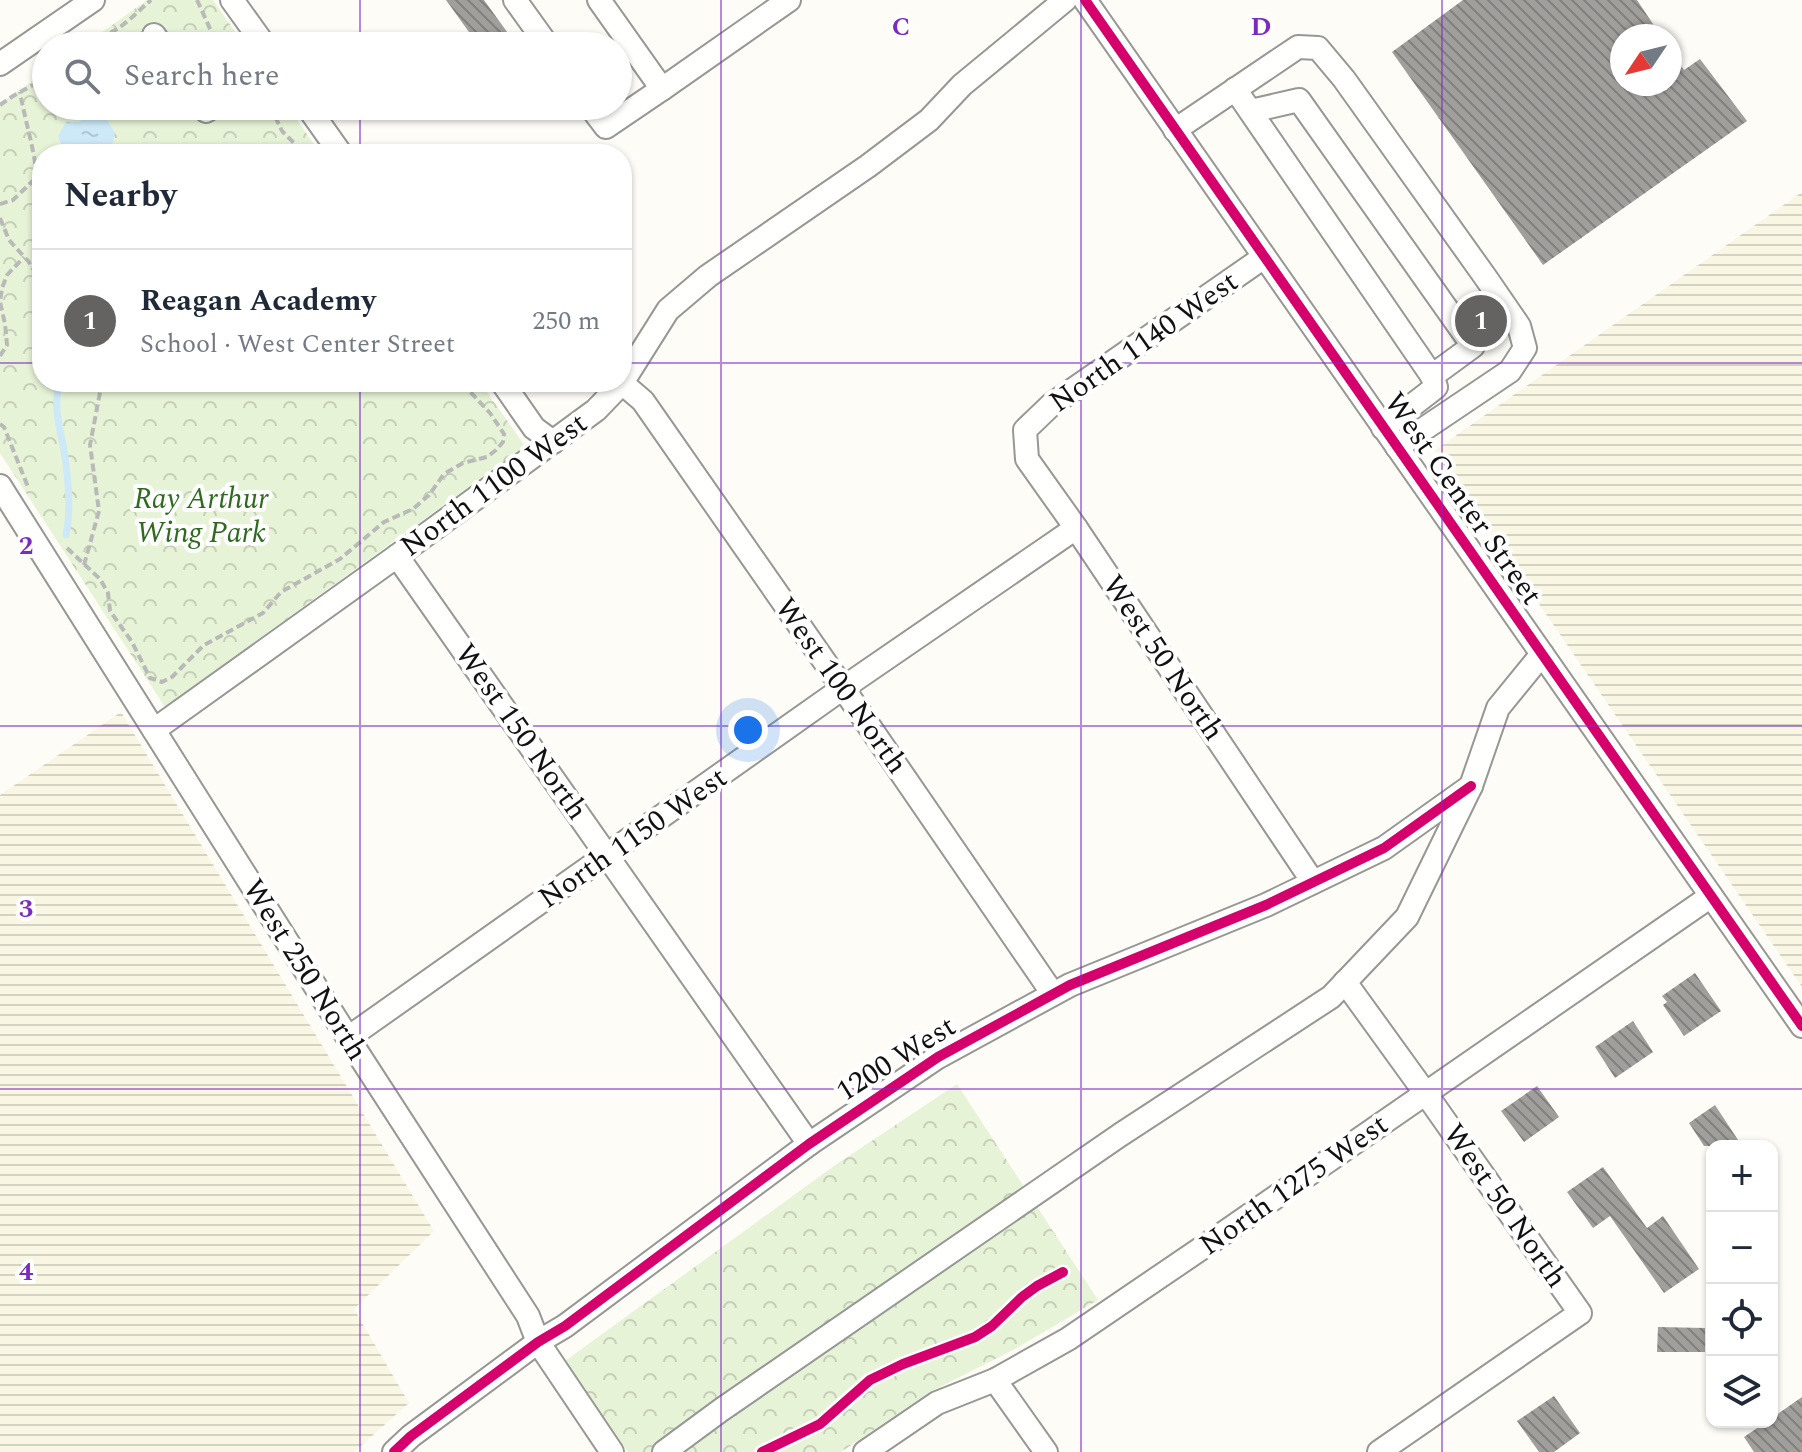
<!DOCTYPE html>
<html lang="en">
<head>
<meta charset="utf-8">
<style>
	:root { --surface:#fff; --page:#f2f2f3; --text:#1f2937; --muted:#747a83; --line:#e0e1e3; --accent:#646362 }
	body { margin:0; font-family:Spectral,serif; background:var(--page); color:var(--text) }
	.controls { position:absolute; right:24px; bottom:24px; display:grid; overflow:hidden; border-radius:16px; box-shadow:0 2px 6px #0004 }
	.controls button { width:72px; height:72px; display:grid; place-items:center; padding:0; border:0; border-bottom:2px solid var(--line); background:var(--surface); color:var(--text); font:40px sans-serif }
	.compass { position:absolute; left:1610px; top:24px; width:72px; height:72px; border-radius:50%; background:var(--surface); box-shadow:0 2px 6px #0004; rotate:235deg }
	.you { position:absolute; left:748px; top:730px; width:28px; height:28px; margin:-20px; border:6px solid #fff; border-radius:50%; background:#1a73e8; box-shadow:0 0 0 12px #1a73e833 }
	.badge { display:grid; place-items:center; width:52px; height:52px; border-radius:50%; background:var(--accent); color:#fff; font-size:26px; font-weight:700 }
	.pin { position:absolute; translate:-50% -50%; border:4px solid #fff; box-shadow:0 2px 8px #0006 }
	.list { margin:0; padding:0; list-style:none }
	h2 { display:flex; justify-content:space-between; align-items:center; height:104px; margin:0; padding:0 32px; font-size:34px }
	h2 small { font-size:26px; font-weight:400; color:var(--muted) }
	.list li { display:grid; grid-template-columns:52px 1fr auto; gap:24px; align-items:center; box-sizing:border-box; height:144px; padding:0 32px; border-top:2px solid var(--line) }
	.list b { display:block; font-size:30px; white-space:nowrap }
	.list p { margin:0; font-size:26px; white-space:nowrap; color:var(--muted) }
	.list em { font-size:26px; font-style:normal; color:var(--muted) }
	.icon { flex:none; width:44px; height:44px; fill:none; stroke:currentColor; stroke-width:2; stroke-linecap:round; stroke-linejoin:round }
	.map { position:relative; flex:none; width:1802px; height:1452px; overflow:hidden }
	.search { position:absolute; background:var(--surface); box-shadow:0 2px 6px #0004; left:32px; top:32px; width:600px; height:88px; display:flex; align-items:center; gap:20px; box-sizing:border-box; padding:0 28px; border-radius:44px; color:var(--muted); font-size:30px }
	.panel { position:absolute; background:var(--surface); box-shadow:0 2px 6px #0004; left:32px; top:144px; width:600px; height:248px; border-radius:32px }
	.map>svg:first-child { display:block }
	.farmland { fill:url(#farmland-rules) }
	.park { fill:url(#park-crowns) }
	.water { fill:url(#water-ripples) }
	.lines { fill:none; stroke-linecap:round; stroke-linejoin:round }
	.stream { stroke:#cde8f7; stroke-width:7 }
	.building { fill:url(#building-back-hatch) }
	.minor-casing { stroke:#979795; stroke-width:26 }
	.path { stroke:#b9b9b8; stroke-width:4; stroke-dasharray:8 4; stroke-linecap:butt }
	.minor { stroke:#fffffe; stroke-width:22 }
	.cycleway-casing { stroke:#fff; stroke-width:15 }
	.cycleway { stroke:#d6006c; stroke-width:10 }
	.grid { fill:none; stroke:#7b2cbf; stroke-width:2; stroke-opacity:0.55 }
	.labels { text-anchor:middle; dominant-baseline:central; stroke-width:8; stroke-linejoin:round; paint-order:stroke }
	.street-label { font-size:30px; fill:#111; stroke:#fff }
	.park-label { font-size:30px; font-style:italic; fill:#2f6b1f; stroke:#fff }
	.grid-label { font-size:26px; text-anchor:middle; font-weight:bold; fill:#7b2cbf; stroke:#fff; stroke-width:8; stroke-linejoin:round; paint-order:stroke }
</style>
</head>
<body>
<div class="map">
<svg width="1802" height="1452" viewBox="0 0 1802 1452">
	<defs>
		<pattern id="farmland-rules" width="6" height="5" patternUnits="userSpaceOnUse" patternTransform="scale(2)"><rect width="6" height="5" fill="#f9f7e4"/><path d="M0 2.5h6" fill="none" stroke="#d4d3c3"/></pattern>
		<pattern id="park-crowns" width="20" height="18" patternUnits="userSpaceOnUse" patternTransform="scale(2)"><rect width="20" height="18" fill="#e7f3d7"/><path d="M2 6a3 3 0 1 1 6 0M12 15a3 3 0 1 1 6 0" fill="none" stroke="#c5cfb8"/></pattern>
		<pattern id="water-ripples" width="26" height="14" patternUnits="userSpaceOnUse" patternTransform="scale(2)"><rect width="26" height="14" fill="#cde8f7"/><path d="M2 4q2-2 4 0t4 0M15 11q2-2 4 0t4 0" fill="none" stroke="#afc6d3"/></pattern>
		<pattern id="building-back-hatch" width="6" height="6" patternUnits="userSpaceOnUse" patternTransform="scale(2)"><rect width="6" height="6" fill="#a19f9c"/><path d="M-1 5l2 2M0 0l6 6M5-1l2 2" fill="none" stroke="#82807e"/></pattern>
	</defs>
	<rect width="100%" height="100%" fill="#fdfcf7"/>
	<g class="farmland">
		<polygon points="1802,192 1802,987 1434,451"/>
		<polygon points="121,712 434,1231 354,1309 409,1403 354,1452 0,1452 0,795"/>
	</g>
	<g class="park">
		<polygon points="147,0 213,0 245,46 83,46"/>
		<polygon points="46,72 46,106 287,106 321,154 42,154 42,382 480,382 525,446 165,707 0,453 0,103"/>
		<polygon points="957,1084 1098,1300 1015,1349 928,1393 841,1452 628,1452 565,1361 834,1166"/>
	</g>
	<polygon class="water" points="96,106 99,106 115,133 110,154 68,154 62,147 58,136 66,122 79,122"/>
	<g class="lines">
		<path class="stream" d="M59 382C54 407 58 421 63 445 68 474 72 507 66 535"/>
	</g>
	<g class="building">
		<polygon points="446,0 484,0 510,36 495,46 479,46"/>
		<polygon points="1463,0 1637,0 1661,36 1622,36 1622,84 1670,84 1670,49 1684,70 1700,59 1747,121 1543,265 1392,52"/>
		<polygon points="1695,973 1721,1011 1684,1036 1663,1005 1667,1002 1662,996"/>
		<polygon points="1633,1021 1653,1052 1615,1078 1595,1047"/>
		<polygon points="1537,1086 1559,1117 1524,1142 1501,1111"/>
		<polygon points="1715,1105 1742,1146 1704,1146 1689,1123"/>
		<polygon points="1603,1167 1647,1228 1663,1216 1699,1269 1664,1293 1610,1216 1593,1228 1567,1192"/>
		<polygon points="1658,1327 1705,1328 1705,1352 1657,1352"/>
		<polygon points="1554,1396 1580,1433 1554,1452 1539,1452 1517,1421"/>
		<polygon points="1802,1397 1802,1452 1754,1452 1744,1437 1766,1422 1772,1422 1772,1418"/>
	</g>
	<g class="lines">
		<defs>
			<g id="minor">
				<polyline points="232,0 265,46"/>
				<polyline points="515,0 548,46"/>
				<polyline points="599,0 662,89 789,0"/>
				<polyline points="1085,0 1802,1026"/>
				<polyline points="154,35 162,46"/>
				<polyline points="0,64 93,0"/>
				<polyline points="1235,89 1432,376 1436,387 1383,428"/>
				<polyline points="202,106 206,111 214,106"/>
				<polyline points="307,106 341,154"/>
				<polyline points="590,106 606,127 662,89"/>
				<polyline points="1251,111 1299,100 1473,346 1432,376"/>
				<polyline points="1175,130 1298,47 1318,48 1344,79 1486,278 1519,326 1525,348 1510,371 1397,447"/>
				<polyline points="1264,257 1051,405 1025,430 1027,459 1076,528 1313,882"/>
				<polyline points="502,382 534,428 553,442"/>
				<polyline points="622,383 643,401 843,688 1053,994"/>
				<polyline points="0,486 348,1038 528,1316 538,1342 612,1452"/>
				<polyline points="397,556 809,1144"/>
				<polyline points="154,730 397,556 596,410 622,383 668,310 708,276 868,166 929,120 962,85 1065,0"/>
				<polyline points="1345,982 1426,1094 1580,1313 1379,1452"/>
				<polyline points="348,1038 843,688 1076,528"/>
				<polyline points="995,1380 1046,1452"/>
				<polyline points="394,1452 411,1436 538,1342 565,1326 809,1144 938,1057 1070,985 1266,905 1384,848 1471,786"/>
				<polyline points="664,1452 721,1410 1120,1135 1331,997 1407,917 1471,786 1498,708 1542,654"/>
				<polyline points="865,1452 937,1403 995,1380 1068,1339 1218,1237 1711,896"/>
			</g>
		</defs>
		<use href="#minor" class="minor-casing"/>
		<g class="path">
			<polyline points="197,0 211,31 222,46"/>
			<path d="M77 46C87 39 98 39 108 34 125 26 137 12 151 0"/>
			<polyline points="0,105 13,96 46,78"/>
			<polyline points="270,106 282,131 305,154"/>
			<path d="M0 204 13 200 37 177C34 147 25 121 20 92"/>
			<polyline points="0,218 9,240 28,261 42,282"/>
			<polyline points="0,356 7,345 5,324 0,302 2,288 7,275 24,257"/>
			<polyline points="0,424 4,427 28,487"/>
			<polyline points="67,548 100,579 108,593 110,611 132,642 150,678 162,682 172,677 204,645 263,613 281,592 340,559 384,522 413,509 429,495 444,474 463,463 487,457 496,450 503,442 504,434 490,413 461,382"/>
			<polyline points="84,565 99,511 90,445 102,382"/>
		</g>
		<use href="#minor" class="minor"/>
		<defs>
			<g id="cycleway">
				<polyline points="1085,0 1802,1026"/>
				<polyline points="394,1452 411,1436 538,1342 565,1326 809,1144 938,1057 1070,985 1266,905 1384,848 1471,786"/>
				<polyline points="762,1452 820,1424 870,1380 903,1364 975,1337 992,1326 1022,1297 1037,1286 1063,1272"/>
			</g>
		</defs>
		<use href="#cycleway" class="cycleway-casing"/>
		<use href="#cycleway" class="cycleway"/>
	</g>
	<path class="grid" d="M360 0V46M721 0V1452M1081 0V1452M1442 0V1452M360 106V154M0 363H42M622 363H1802M360 382V1452M0 726H1802M0 1089H1802"/>
	<g class="labels">
		<g class="street-label">
			<text transform="translate(1144 342) rotate(-35)">North 1140 West</text>
			<text transform="translate(494 485) rotate(-36)">North 1100 West</text>
			<text transform="translate(1463 499) rotate(55)">West Center Street</text>
			<text transform="translate(1163 658) rotate(56)">West 50 North</text>
			<text transform="translate(841 686) rotate(55)">West 100 North</text>
			<text transform="translate(521 732) rotate(55)">West 150 North</text>
			<text transform="translate(633 838) rotate(-35)">North 1150 West</text>
			<text transform="translate(305 970) rotate(58)">West 250 North</text>
			<text transform="translate(896 1059) rotate(-32)">1200 West</text>
			<text transform="translate(1294 1185) rotate(-35)">North 1275 West</text>
			<text transform="translate(1505 1206) rotate(55)">West 50 North</text>
		</g>
		<g class="park-label">
			<text x="201" y="499">Ray Arthur<tspan x="201" dy="34">Wing Park</tspan></text>
		</g>
	</g>
	<g class="grid-label">
		<text x="901" y="35">C</text>
		<text x="1261" y="35">D</text>
		<text x="26" y="554">2</text>
		<text x="26" y="917">3</text>
		<text x="26" y="1280">4</text>
	</g>
</svg>
<div class="controls">
<button>+</button>
<button>−</button>
<button><svg class="icon" aria-label="locate" viewBox="0 0 24 24"><circle cx="12" cy="12" r="6"/><path d="M12 2v4M12 18v4M2 12h4M18 12h4"/></svg></button>
<button><svg class="icon" aria-label="layers" viewBox="0 0 24 24"><path d="M12 4l9 5-9 5-9-5zM3 14l9 5 9-5"/></svg></button>
</div>
<svg class="compass" viewBox="-18 -18 36 36"><path d="M0-13l5 13h-10z" fill="#e53935"/><path d="M0 13l5-13h-10z" fill="#747a83"/></svg>
<div class="you"></div>
<div class="pin badge" style="left:1481px;top:321px">1</div>
<div class="search"><svg class="icon" aria-label="search" viewBox="0 0 24 24"><circle cx="10" cy="10" r="6"/><path d="M15 15l6 6"/></svg>Search here</div>
<section class="panel">
<h2>Nearby<small></small></h2>
<ul class="list">
<li><span class="badge">1</span><div><b>Reagan Academy</b><p>School · West Center Street</p></div><em>250 m</em></li>
</ul>
</section>
</div>
</body>
</html>
